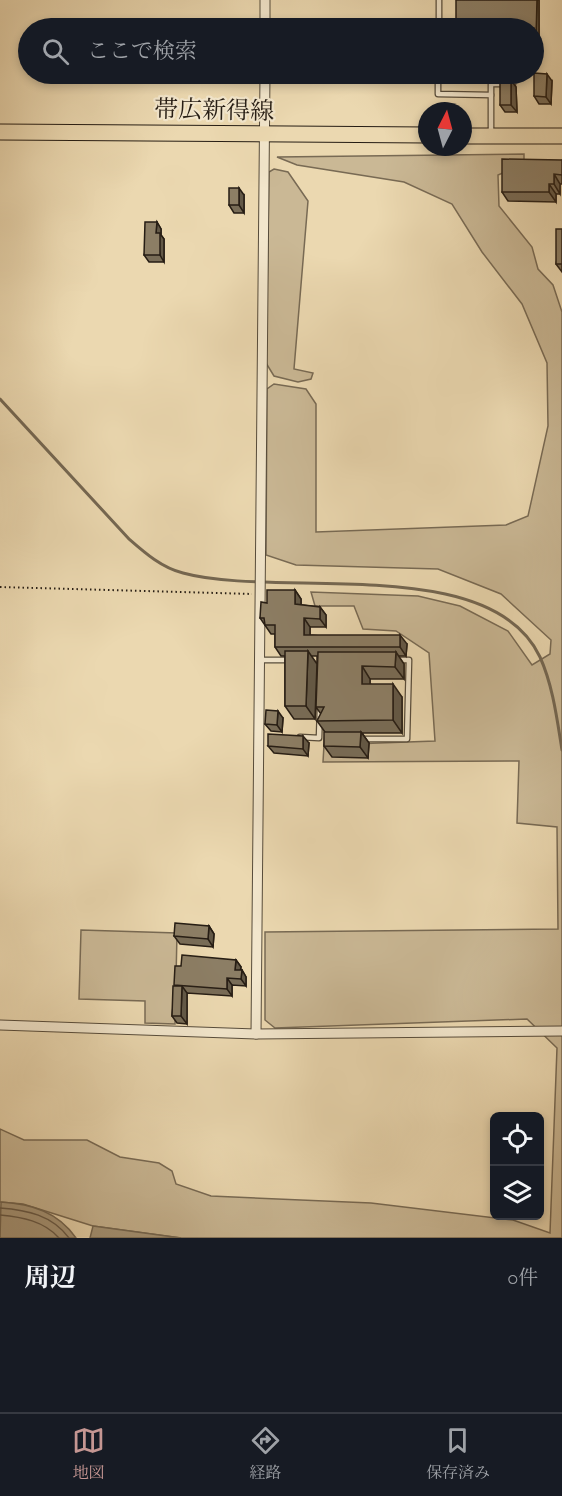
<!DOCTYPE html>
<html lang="ja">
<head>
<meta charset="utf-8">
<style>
	:root { --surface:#171b24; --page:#242831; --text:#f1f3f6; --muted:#9ea1a6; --line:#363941; --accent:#c59692 }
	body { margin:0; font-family:"Sorts Mill Goudy","Noto Serif JP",serif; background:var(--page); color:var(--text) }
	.controls { position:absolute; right:18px; bottom:18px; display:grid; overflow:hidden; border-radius:9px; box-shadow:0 3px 9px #0003 }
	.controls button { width:54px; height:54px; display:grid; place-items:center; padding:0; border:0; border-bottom:2px solid var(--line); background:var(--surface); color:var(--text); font:30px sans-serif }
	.compass { position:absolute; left:418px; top:102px; width:54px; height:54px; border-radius:50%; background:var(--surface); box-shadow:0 3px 9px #0003; rotate:6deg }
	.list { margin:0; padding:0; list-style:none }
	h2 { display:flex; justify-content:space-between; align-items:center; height:78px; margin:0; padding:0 24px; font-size:26px }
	h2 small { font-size:20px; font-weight:400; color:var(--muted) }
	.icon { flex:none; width:33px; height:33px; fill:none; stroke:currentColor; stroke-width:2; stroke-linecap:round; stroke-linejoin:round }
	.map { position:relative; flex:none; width:562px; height:1238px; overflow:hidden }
	.search { position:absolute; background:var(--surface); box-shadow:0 3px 9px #0003; left:18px; right:18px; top:18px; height:66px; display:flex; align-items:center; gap:15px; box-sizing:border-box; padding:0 21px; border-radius:33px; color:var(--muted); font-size:22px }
	.sheet { height:174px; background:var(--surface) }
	nav { display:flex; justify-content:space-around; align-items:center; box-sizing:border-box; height:84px; border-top:2px solid var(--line); background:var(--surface); font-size:16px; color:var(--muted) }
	nav a { display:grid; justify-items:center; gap:3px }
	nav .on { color:var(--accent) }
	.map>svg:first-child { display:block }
	.green { fill:#cab895; stroke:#786a54; stroke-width:1.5 }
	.water { fill:#a8987b; stroke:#746752; stroke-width:1.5 }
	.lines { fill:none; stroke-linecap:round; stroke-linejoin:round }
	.shore { stroke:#675a48; stroke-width:1.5 }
	.stream { stroke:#746752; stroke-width:3 }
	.lane-casing { stroke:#574c3b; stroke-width:7 }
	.street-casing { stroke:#574c3b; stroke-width:11 }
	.primary-casing { stroke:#261d14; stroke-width:17 }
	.path { stroke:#261d14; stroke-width:2; stroke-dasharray:1.5 3; stroke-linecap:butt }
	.lane { stroke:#f2e6cc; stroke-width:4.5 }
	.street { stroke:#f2e6cc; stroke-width:9 }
	.primary { stroke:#ebd8b0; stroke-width:15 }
	.wall { fill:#786c57; stroke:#261d14; stroke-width:1.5; fill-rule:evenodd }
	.shaded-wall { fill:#625847; stroke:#261d14; stroke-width:1.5 }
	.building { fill:#8c7e65; stroke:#261d14; stroke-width:1.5 }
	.labels { text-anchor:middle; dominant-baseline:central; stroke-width:4.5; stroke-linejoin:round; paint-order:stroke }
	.street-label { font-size:24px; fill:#261d14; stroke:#f2e6cc }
</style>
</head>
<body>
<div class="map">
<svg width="562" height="1238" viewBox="0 0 562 1238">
	<rect width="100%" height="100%" fill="#ebd8b0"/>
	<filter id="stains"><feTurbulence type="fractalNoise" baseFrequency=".00333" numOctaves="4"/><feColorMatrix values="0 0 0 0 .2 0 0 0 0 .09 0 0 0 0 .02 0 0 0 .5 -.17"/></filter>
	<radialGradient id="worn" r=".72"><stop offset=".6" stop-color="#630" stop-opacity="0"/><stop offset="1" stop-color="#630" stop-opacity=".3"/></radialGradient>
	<g class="green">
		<polygon points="524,154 524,164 498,175 499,206 532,247 538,269 553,285 562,312 562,1238 181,1238 93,1226 23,1204 0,1202 0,1129 24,1140 87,1140 120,1157 159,1163 172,1171 176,1184 211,1196 371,1203 513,1220 550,1233 557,1048 527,1019 275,1028 265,1020 265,932 558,929 557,827 517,823 519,761 323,762 324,745 435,741 429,653 396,631 363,629 354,606 315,606 311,592 418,596 460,606 508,631 532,665 550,654 551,640 501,594 438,569 296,565 266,555 267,389 274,384 306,389 316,404 316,532 506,525 528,516 548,426 547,363 522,304 482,252 452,204 404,182 297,165 277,157"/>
		<polygon points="274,169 288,172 308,201 294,369 313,373 311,379 298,382 274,376 266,363 269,172"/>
		<polygon points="81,930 177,933 175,1024 145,1023 145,1001 79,999"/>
	</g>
	<g class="water">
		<path d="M1 1202C32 1204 58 1212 76 1238H0Z"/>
		<polygon points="93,1226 181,1238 90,1238"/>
	</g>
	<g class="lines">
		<g class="shore">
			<path d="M0 1208C27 1210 52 1215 69 1238"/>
			<path d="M0 1215C22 1217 44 1221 59 1238"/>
		</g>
		<path class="stream" d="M0 399 129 539C145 553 162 568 183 573 277 599 491 552 540 657 553 686 557 719 562 750"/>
		<defs>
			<g id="lane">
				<polyline points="439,28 439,0"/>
				<polyline points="438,74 438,94 491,95 491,132"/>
				<polyline points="491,95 491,84 513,84 513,74"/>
				<polyline points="260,660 290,660"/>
				<polyline points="300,737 319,738 320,708"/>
				<polyline points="360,739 407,739 409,660 397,660"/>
			</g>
			<g id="street">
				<polyline points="265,28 265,0"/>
				<polyline points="0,1025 256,1034 562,1031"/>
				<polyline points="256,1034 265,74"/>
			</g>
			<g id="primary">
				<polyline points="0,132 427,135"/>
				<polyline points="463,136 562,136"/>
			</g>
		</defs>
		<use href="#lane" class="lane-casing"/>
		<use href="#street" class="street-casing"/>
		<use href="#primary" class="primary-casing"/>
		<polyline class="path" points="0,587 252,594"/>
		<use href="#lane" class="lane"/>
		<use href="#street" class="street"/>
		<use href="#primary" class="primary"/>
	</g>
	<g class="wall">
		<polygon points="456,0 539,0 539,42 534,42 534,28"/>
		<polygon points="467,74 506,74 506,77 470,78"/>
		<polygon points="511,80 516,87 517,112 505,112 500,105"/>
		<polygon points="552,81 551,104 539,104 534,96"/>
		<polygon points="562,160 562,184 560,184 560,194 556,194 556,202 508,201 502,192"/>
		<polygon points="244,195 244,213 234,213 229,205"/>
		<polygon points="157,222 161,229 161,235 164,239 164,262 149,262 144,255"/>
		<polygon points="562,229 562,272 556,264"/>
		<path d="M295 590 301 599V605L320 607 326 615V627H310V635L407 644 406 656H398L404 664V679H370V684L402 697V733H362L369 743 368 758 332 757 324 746 325 732 317 721 321 714 316 707 315 719H294L285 706V656H281L275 647V634H271L260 618 267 603ZM311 656H317V664Z"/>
		<polygon points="283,718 282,732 271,731 265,724"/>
		<polygon points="309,743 308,756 274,753 268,746"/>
		<polygon points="209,926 214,934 213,947 180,944 174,936"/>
		<polygon points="236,960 241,967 240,970 242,970 246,977 246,986 232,985 232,996 187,993 187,1024 177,1023 172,1016 175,986 181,966"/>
	</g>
	<g class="shaded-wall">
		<polygon points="537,0 539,0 539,42 536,38"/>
		<polygon points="547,74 552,81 551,104 546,97"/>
		<polygon points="511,80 516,87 517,112 511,105"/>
		<polygon points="554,174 560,184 560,194 554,184"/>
		<polygon points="549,184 556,194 556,202 549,192"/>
		<polygon points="239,188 244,195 244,213 239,205"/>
		<polygon points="157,222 161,229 161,235 164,239 164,262 160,255 156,233"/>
		<polygon points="295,590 301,599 301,613 295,604"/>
		<polygon points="320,607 326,615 326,627 320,619"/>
		<polygon points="304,618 310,627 310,644 304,635"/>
		<polygon points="400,635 407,644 406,656 400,647"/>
		<polygon points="308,651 317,664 315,719 306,706"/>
		<polygon points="396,652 404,664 404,679 395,667"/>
		<polygon points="362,666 370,679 370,696 362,684"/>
		<polygon points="393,684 402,697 402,733 393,720"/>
		<polygon points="278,711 283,718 282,732 277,725"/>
		<polygon points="361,732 369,743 368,758 360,747"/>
		<polygon points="303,736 309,743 308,756 303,749"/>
		<polygon points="209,926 214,934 213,947 208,939"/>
		<polygon points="236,960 241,967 239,977 235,970"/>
		<polygon points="242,970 246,977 246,986 241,979"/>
		<polygon points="227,978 232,985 232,996 227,989"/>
		<polygon points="182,986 187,993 187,1024 181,1016"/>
	</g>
	<g class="building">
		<polygon points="456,0 537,0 536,38 534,38 534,28 456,28"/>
		<polygon points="534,73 547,74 546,97 534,96"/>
		<polygon points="511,80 511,105 500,105 500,81"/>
		<polygon points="502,159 562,160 562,175 554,174 554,184 549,184 549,192 502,192"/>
		<rect x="229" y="188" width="10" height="17"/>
		<polygon points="145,222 157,222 156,233 160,233 160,255 144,255"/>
		<rect x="556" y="229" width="6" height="35"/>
		<polygon points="267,590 295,590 295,604 320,607 320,619 304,618 304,635 400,635 400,647 275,647 275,625 265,625 264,618 260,618 261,602 267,603"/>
		<polygon points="285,651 308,651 306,706 285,706"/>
		<polygon points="318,652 396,652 395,667 362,666 362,684 393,684 393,720 317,721 324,707 316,707"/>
		<polygon points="266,710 278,711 277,725 265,724"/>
		<polygon points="324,732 361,732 360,747 324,746"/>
		<polygon points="268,734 303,736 303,749 268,746"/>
		<polygon points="175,923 209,926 208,939 174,936"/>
		<polygon points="182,955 236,960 235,970 242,970 241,979 227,978 227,989 174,985 175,966 181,966"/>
		<polygon points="173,986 182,986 181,1016 172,1016"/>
	</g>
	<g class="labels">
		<g class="street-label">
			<text transform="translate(214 112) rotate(1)">帯広新得線</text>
		</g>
	</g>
	<rect width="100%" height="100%" filter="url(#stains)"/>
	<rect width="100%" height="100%" fill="url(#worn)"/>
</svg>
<div class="controls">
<button><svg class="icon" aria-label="locate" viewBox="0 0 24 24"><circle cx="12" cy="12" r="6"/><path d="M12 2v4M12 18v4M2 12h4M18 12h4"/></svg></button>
<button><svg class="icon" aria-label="layers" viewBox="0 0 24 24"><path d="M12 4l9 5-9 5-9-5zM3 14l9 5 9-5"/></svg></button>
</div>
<svg class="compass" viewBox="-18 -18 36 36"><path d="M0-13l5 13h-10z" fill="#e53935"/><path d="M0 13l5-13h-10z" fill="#9ea1a6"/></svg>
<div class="search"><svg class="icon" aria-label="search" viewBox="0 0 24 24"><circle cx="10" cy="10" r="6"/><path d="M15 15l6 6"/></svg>ここで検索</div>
</div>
<section class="sheet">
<h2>周辺<small>0件</small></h2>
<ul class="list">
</ul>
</section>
<nav>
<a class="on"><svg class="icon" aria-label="map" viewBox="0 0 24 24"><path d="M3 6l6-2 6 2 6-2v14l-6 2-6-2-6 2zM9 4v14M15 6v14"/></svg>地図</a>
<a><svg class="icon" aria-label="directions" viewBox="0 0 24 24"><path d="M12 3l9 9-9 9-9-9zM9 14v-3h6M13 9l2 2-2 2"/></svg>経路</a>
<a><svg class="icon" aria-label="saved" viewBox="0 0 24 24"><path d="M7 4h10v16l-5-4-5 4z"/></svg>保存済み</a>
</nav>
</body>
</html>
